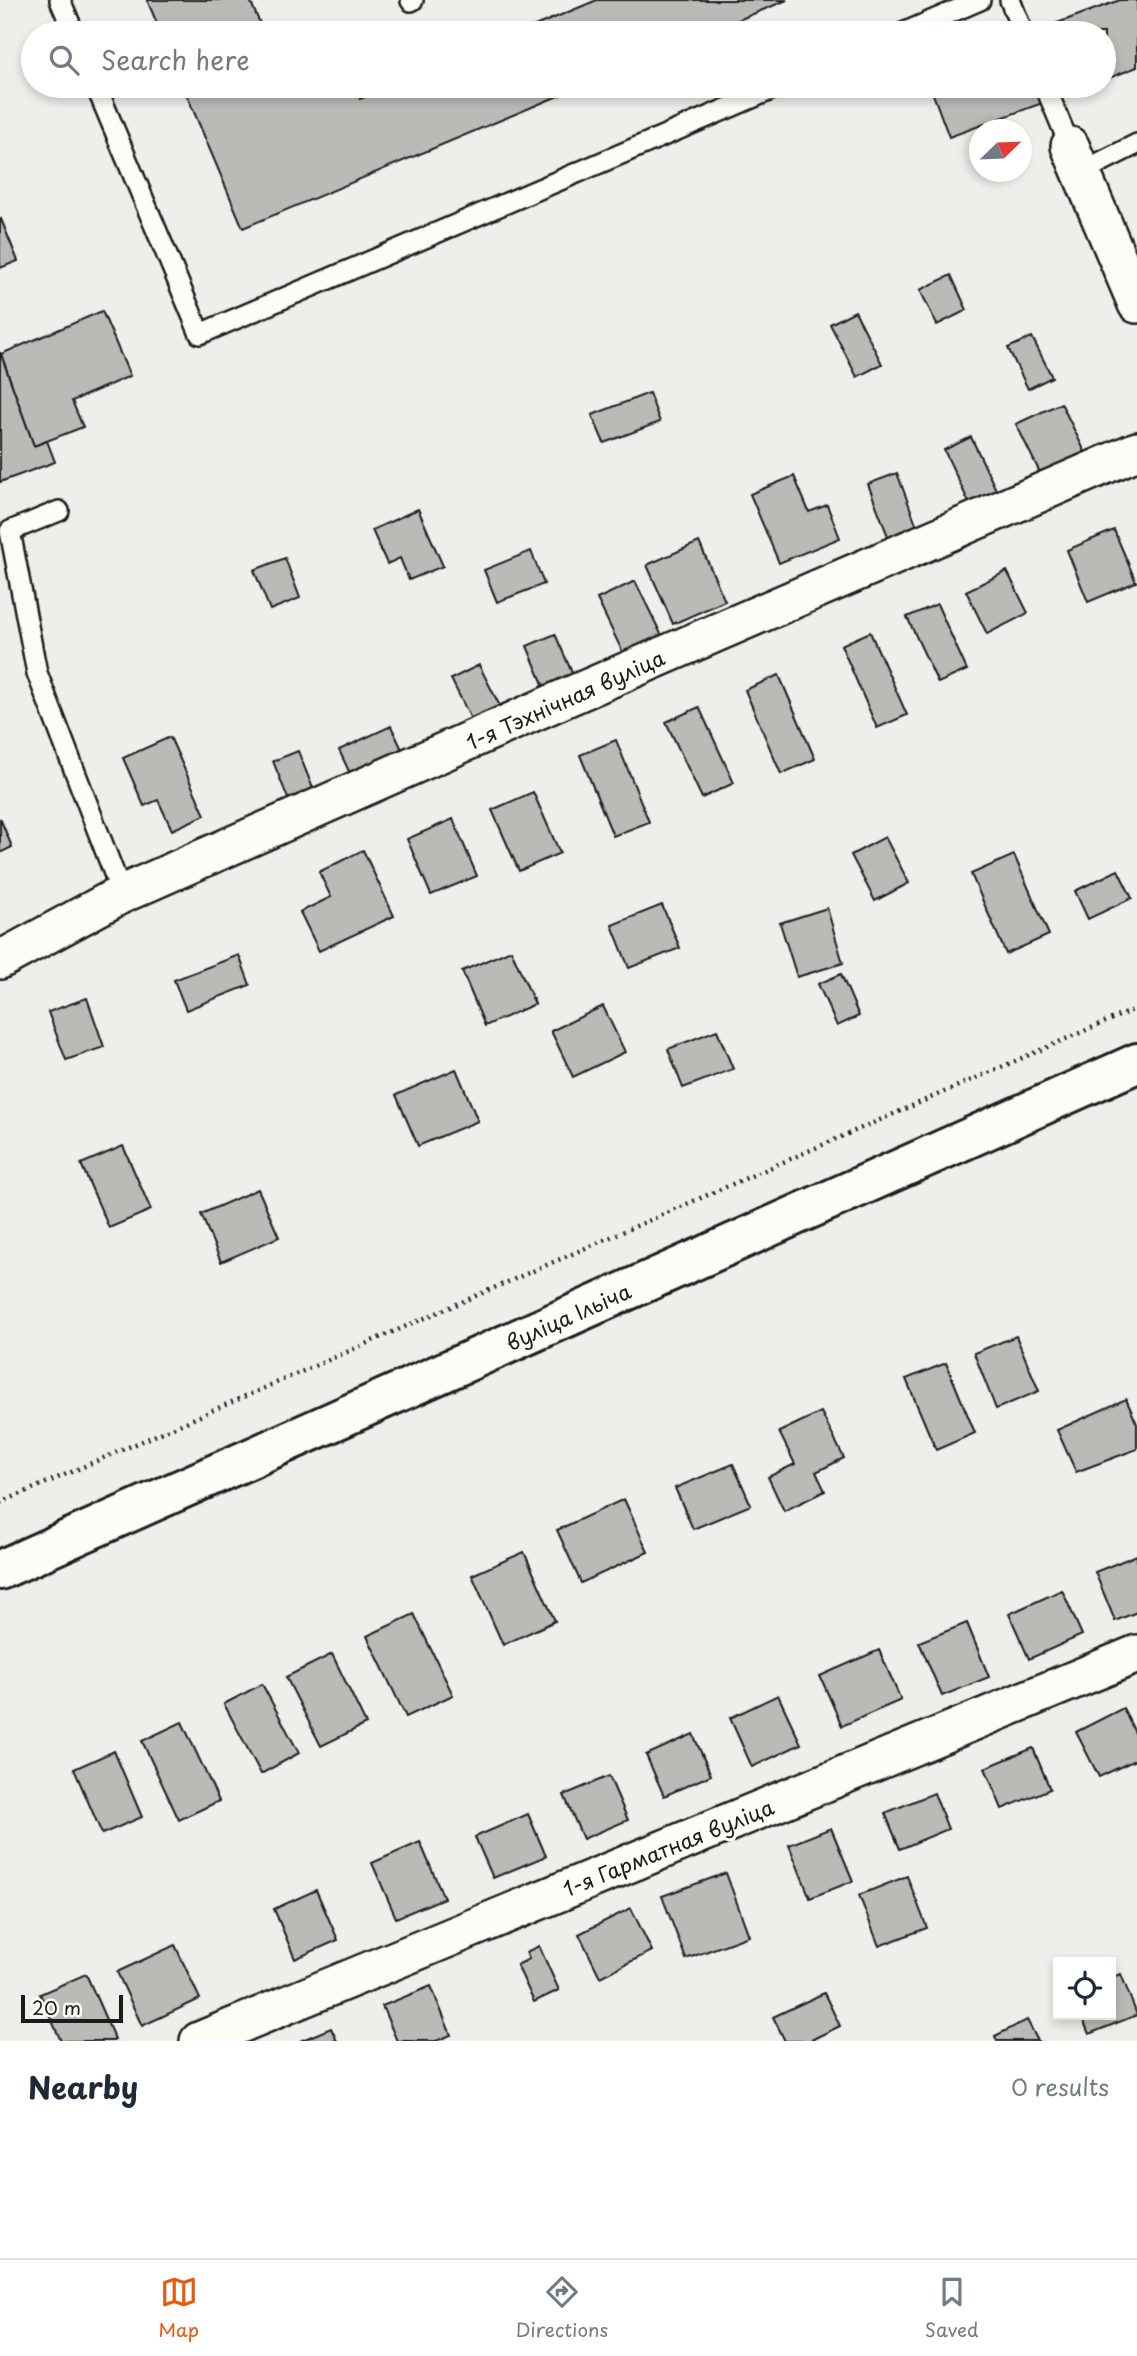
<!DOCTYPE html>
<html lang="en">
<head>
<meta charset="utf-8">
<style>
	:root { --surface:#fff; --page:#f6f6f7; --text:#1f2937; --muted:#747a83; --line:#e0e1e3; --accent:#ea580c }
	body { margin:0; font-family:"Playpen Sans",sans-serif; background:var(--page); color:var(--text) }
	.controls { position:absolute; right:21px; bottom:21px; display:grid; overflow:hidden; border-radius:0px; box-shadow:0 4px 10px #0003 }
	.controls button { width:63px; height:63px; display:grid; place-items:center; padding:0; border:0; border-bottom:2px solid var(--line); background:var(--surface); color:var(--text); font:35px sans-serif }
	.compass { position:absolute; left:969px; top:119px; width:63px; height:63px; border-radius:50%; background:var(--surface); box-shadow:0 4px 10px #0003; rotate:67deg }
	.scale { position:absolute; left:21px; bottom:18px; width:102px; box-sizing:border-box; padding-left:7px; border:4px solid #1c1c1c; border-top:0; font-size:19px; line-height:24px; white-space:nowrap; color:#1c1c1c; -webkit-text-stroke:5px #fdfcf7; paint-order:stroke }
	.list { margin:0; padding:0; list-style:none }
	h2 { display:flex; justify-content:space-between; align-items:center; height:91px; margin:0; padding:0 28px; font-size:30px }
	h2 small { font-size:23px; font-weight:400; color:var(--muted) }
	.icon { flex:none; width:38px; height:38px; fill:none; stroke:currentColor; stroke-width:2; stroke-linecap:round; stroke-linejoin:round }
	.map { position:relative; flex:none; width:1137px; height:2041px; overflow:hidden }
	.search { position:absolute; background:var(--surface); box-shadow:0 4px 10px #0003; left:21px; right:21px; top:21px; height:77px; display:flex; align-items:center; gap:18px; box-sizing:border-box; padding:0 24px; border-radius:38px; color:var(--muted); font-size:26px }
	.sheet { height:217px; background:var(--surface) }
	nav { display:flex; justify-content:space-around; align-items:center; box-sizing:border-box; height:98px; border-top:2px solid var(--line); background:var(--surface); font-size:19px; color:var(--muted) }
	nav a { display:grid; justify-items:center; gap:4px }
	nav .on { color:var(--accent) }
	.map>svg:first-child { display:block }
	.building { fill:#bbbab6; stroke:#1c1c1c; stroke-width:2 }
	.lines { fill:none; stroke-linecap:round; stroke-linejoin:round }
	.lane-casing { stroke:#1c1c1c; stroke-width:24 }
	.street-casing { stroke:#1c1c1c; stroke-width:42 }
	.primary-casing { stroke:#1c1c1c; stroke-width:44 }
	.path { stroke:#1c1c1c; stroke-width:4.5; stroke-dasharray:2 5; stroke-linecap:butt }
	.lane { stroke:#fdfcf7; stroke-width:19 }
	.street { stroke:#fdfcf7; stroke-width:37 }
	.primary { stroke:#fdfcf7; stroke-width:38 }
	.labels { text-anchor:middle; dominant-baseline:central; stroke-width:6; stroke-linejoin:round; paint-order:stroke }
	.street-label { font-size:21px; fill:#1c1c1c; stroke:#fdfcf7 }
</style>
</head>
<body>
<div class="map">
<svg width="1137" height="2041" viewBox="0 0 1137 2041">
	<rect width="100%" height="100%" fill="#f0eeea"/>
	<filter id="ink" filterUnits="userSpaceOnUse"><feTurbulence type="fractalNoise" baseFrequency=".0143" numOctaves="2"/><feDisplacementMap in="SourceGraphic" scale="14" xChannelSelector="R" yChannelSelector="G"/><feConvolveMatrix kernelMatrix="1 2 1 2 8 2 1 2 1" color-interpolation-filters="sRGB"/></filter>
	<g filter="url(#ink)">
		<g class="building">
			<polygon points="147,0 250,0 264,33 161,33"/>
			<polygon points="597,0 787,0 707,33 518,33"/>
			<polygon points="1120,0 1137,0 1137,67 1104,80 1104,33 1030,33"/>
			<polygon points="183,86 355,86 360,99 393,86 582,86 243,228"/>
			<polygon points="930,86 1089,86 949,137"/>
			<polygon points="1,219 18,261 0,268 0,220"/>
			<polygon points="951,275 967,310 937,325 920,290"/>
			<polygon points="102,311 130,376 72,401 83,427 34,446 1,354"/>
			<polygon points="855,311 882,364 857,377 830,324"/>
			<polygon points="1032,337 1052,377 1028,389 1008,348"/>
			<polygon points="0,352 34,446 47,441 55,462 0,482"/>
			<polygon points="649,393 660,422 604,443 592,415"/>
			<polygon points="1061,403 1089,460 1044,481 1016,424"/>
			<polygon points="971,437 999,496 972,509 944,450"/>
			<polygon points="897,473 918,529 889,539 868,484"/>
			<polygon points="794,476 809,512 827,505 840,538 779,563 750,494"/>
			<polygon points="418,509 443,566 409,580 400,558 387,564 372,530"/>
			<polygon points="1114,530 1136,582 1088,602 1067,550"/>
			<polygon points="699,542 725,601 673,624 647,565"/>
			<polygon points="531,551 544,584 497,602 484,570"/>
			<polygon points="285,558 300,598 270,610 254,570"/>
			<polygon points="1007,571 1028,613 987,634 966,591"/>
			<polygon points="635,581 663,638 625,657 597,599"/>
			<polygon points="937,604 967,670 938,683 907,617"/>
			<polygon points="870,632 907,715 877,728 841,645"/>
			<polygon points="555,634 577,684 548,696 527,646"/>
			<polygon points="479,665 503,712 475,727 451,679"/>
			<polygon points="779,675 815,759 781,774 745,690"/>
			<polygon points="699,707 734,783 702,798 666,722"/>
			<polygon points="391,726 405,756 353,780 339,750"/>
			<polygon points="170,737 205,815 172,830 158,800 144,806 123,758"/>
			<polygon points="616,740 649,822 613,836 580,755"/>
			<polygon points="298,751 316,796 291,806 273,761"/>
			<polygon points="533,792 560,853 519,871 492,810"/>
			<polygon points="0,818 12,847 0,853"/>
			<polygon points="453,819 477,876 431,895 407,839"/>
			<polygon points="885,837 909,883 875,901 851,855"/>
			<polygon points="363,850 394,916 319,951 300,912 331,897 319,872"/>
			<polygon points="1014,855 1049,935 1006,954 971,874"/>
			<polygon points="1118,870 1132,898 1088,919 1075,891"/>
			<polygon points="662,905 680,948 629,968 612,925"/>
			<polygon points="827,908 843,963 797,977 780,923"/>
			<polygon points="511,950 535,1004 485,1026 462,971"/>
			<polygon points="239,955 250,985 186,1010 174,980"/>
			<polygon points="841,974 859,1016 837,1026 818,984"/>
			<polygon points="87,998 104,1047 66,1060 48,1012"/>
			<polygon points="603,1006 625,1052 573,1077 551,1031"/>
			<polygon points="717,1030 733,1069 683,1088 668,1049"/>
			<polygon points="456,1069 478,1121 418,1146 396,1095"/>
			<polygon points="123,1146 151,1210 109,1228 81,1164"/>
			<polygon points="258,1189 279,1237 221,1262 201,1214"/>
			<polygon points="1016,1336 1039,1391 996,1409 974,1353"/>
			<polygon points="946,1363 975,1433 936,1450 906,1379"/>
			<polygon points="1126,1399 1137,1424 1137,1449 1076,1472 1057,1430"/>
			<polygon points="821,1412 844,1458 816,1472 825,1491 784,1511 768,1477 795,1464 779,1432"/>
			<polygon points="733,1464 751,1505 693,1529 675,1488"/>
			<polygon points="624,1499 648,1552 581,1583 557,1530"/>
			<polygon points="524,1552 555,1621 503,1645 472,1575"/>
			<polygon points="1137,1555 1137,1612 1115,1621 1095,1572"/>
			<polygon points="1062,1590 1082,1635 1029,1659 1009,1614"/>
			<polygon points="414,1614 453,1695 406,1717 367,1636"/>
			<polygon points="967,1623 989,1677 942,1696 919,1642"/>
			<polygon points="879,1650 901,1700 842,1726 820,1676"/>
			<polygon points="332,1654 366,1724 321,1746 286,1677"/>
			<polygon points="262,1684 299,1753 261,1774 224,1704"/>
			<polygon points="778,1695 801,1744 752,1767 730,1718"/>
			<polygon points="1123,1708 1137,1737 1137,1759 1099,1777 1076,1732"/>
			<polygon points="182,1722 219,1801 179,1820 142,1741"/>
			<polygon points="693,1734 711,1775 664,1796 646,1755"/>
			<polygon points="1033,1748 1050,1789 1002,1809 985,1768"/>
			<polygon points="114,1751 142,1817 102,1834 74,1769"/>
			<polygon points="609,1776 628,1820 583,1839 564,1795"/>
			<polygon points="934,1793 948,1829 900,1849 885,1813"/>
			<polygon points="528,1814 546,1856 493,1878 475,1837"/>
			<polygon points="831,1828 853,1881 810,1898 789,1845"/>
			<polygon points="420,1842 444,1898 396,1918 372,1863"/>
			<polygon points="726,1873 749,1936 686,1959 662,1896"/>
			<polygon points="907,1876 927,1928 879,1946 859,1895"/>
			<polygon points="316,1890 338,1940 295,1959 274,1909"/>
			<polygon points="631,1908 652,1951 600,1977 579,1934"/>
			<polygon points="175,1945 200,1999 142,2026 117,1972"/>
			<polygon points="539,1946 559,1990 534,2002 517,1965 529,1959 526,1952"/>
			<polygon points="86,1974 115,2040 113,2041 61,2041 40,1994"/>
			<polygon points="1121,1974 1137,2015 1089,2034 1081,2015 1111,2015 1111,1978"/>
			<polygon points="431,1986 451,2035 436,2041 397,2041 382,2006"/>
			<polygon points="824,1993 840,2026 809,2041 785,2041 773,2017"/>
			<polygon points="1027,2020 1038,2041 997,2041 995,2036"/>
			<polygon points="331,2028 337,2041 300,2041"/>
		</g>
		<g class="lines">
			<defs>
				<g id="lane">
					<polyline points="60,0 74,33"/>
					<polyline points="1010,0 1023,33"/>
					<polyline points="411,1 413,0"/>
					<polyline points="903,33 980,0"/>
					<polyline points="96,86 200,334 780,86"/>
					<polyline points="1045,86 1070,146"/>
					<polyline points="1081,172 1137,144"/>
					<polyline points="59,511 10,531 37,673 122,894"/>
				</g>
				<g id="street">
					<polyline points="1070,146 1137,304"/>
					<polyline points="0,960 122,894 572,695 1137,451"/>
					<polyline points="199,2041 1137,1654"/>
				</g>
				<polyline id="primary" points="0,1570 1137,1063"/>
			</defs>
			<use href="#lane" class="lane-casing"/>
			<use href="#street" class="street-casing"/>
			<use href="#primary" class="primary-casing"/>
			<polyline class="path" points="0,1503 1137,1008"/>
			<use href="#lane" class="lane"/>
			<use href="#street" class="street"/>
			<use href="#primary" class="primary"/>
		</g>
	</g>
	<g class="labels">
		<g class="street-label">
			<text transform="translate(565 699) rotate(-24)">1-я Тэхнічная вуліца</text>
			<text transform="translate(568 1316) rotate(-24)">вуліца Ільіча</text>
			<text transform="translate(668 1847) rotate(-22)">1-я Гарматная вуліца</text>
		</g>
	</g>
</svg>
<div class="controls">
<button><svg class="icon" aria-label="locate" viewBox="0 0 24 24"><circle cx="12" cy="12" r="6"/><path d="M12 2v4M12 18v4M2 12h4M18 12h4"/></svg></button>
</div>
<svg class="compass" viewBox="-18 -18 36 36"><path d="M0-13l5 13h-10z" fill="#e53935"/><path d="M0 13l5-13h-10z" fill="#747a83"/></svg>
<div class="scale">20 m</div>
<div class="search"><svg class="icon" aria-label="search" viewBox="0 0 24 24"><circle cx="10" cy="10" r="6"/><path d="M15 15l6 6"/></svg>Search here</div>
</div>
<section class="sheet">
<h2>Nearby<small>0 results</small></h2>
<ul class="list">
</ul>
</section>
<nav>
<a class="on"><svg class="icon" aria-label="map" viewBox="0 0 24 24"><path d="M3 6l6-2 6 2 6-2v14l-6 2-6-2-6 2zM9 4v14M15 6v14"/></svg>Map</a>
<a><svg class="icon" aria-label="directions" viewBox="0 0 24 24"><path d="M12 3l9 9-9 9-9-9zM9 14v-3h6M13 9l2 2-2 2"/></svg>Directions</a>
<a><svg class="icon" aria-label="saved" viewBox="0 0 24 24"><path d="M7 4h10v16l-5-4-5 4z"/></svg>Saved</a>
</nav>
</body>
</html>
